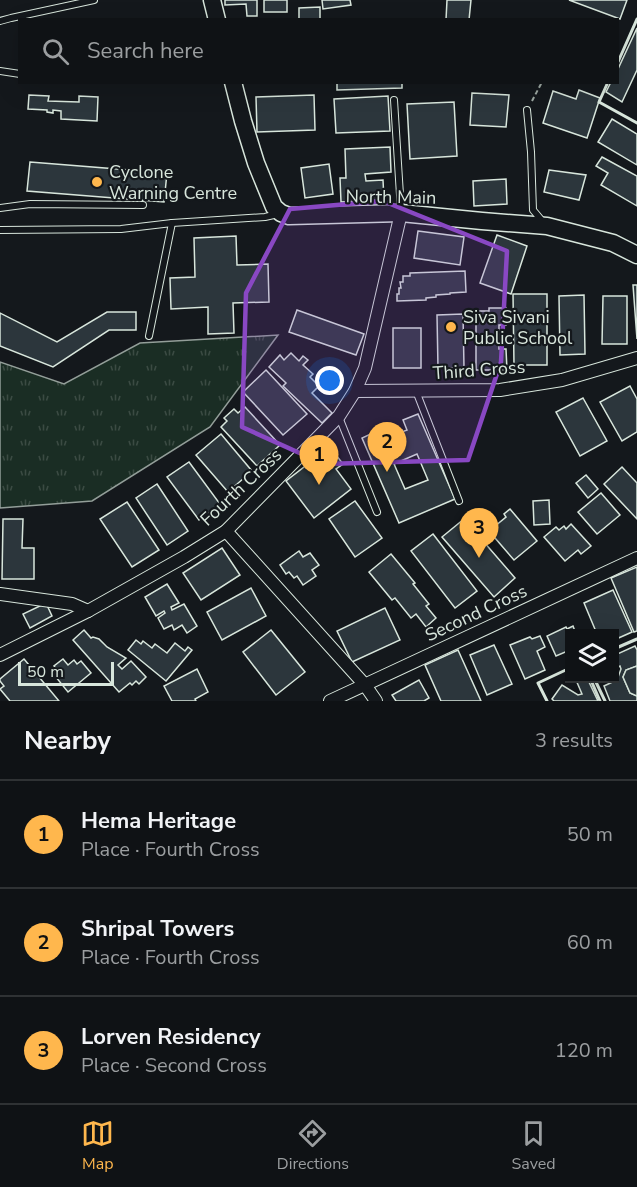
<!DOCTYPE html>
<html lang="en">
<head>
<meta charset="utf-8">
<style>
	:root { --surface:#0f1215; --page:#181b1e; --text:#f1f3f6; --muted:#9b9ea0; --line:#2f3234; --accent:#ffb74d }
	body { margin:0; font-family:"Nunito Sans",sans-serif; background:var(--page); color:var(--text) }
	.controls { position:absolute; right:18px; bottom:18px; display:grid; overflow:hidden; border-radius:0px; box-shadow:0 6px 24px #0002 }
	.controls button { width:54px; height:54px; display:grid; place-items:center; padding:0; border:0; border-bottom:2px solid var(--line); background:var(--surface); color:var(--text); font:30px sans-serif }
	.scale { position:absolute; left:18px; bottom:15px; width:96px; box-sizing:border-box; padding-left:6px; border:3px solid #d8e6dc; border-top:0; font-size:16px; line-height:21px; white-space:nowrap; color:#d8e6dc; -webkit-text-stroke:4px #14181c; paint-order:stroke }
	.you { position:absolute; left:330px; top:381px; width:21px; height:21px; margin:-15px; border:4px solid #fff; border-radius:50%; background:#1a73e8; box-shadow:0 0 0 9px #1a73e833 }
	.badge { display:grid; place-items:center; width:39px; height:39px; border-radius:50%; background:var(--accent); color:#111; font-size:20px; font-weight:700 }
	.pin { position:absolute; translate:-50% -50px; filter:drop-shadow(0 2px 3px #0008) }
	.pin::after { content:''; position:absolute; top:32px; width:21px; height:18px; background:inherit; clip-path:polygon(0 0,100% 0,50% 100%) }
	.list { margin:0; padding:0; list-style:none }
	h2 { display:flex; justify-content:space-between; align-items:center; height:78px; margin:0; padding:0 24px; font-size:26px }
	h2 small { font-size:20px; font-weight:400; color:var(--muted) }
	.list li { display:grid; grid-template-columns:39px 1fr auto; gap:18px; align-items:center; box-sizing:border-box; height:108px; padding:0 24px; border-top:2px solid var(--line) }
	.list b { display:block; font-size:22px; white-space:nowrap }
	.list p { margin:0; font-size:20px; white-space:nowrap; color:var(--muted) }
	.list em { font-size:20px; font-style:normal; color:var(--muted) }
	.icon { flex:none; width:33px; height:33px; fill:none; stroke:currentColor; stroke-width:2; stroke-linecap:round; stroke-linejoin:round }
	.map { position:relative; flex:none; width:637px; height:701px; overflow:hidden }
	.search { position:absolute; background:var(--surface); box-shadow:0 6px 24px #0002; left:18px; right:18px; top:18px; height:66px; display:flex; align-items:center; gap:15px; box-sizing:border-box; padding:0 21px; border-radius:0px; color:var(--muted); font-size:22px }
	.sheet { height:402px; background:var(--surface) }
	nav { display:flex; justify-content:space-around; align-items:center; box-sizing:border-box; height:84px; border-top:2px solid var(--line); background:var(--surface); font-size:16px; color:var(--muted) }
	nav a { display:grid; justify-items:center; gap:3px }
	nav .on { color:var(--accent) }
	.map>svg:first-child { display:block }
	.grass { fill:url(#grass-tufts); stroke:#939e99; stroke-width:1.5 }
	.building { fill:#2c363c; stroke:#d8e6dc; stroke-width:1.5; fill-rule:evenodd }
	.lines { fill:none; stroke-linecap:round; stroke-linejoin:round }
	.lane-casing { stroke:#d8e6dc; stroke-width:8 }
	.street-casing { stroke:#d8e6dc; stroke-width:14 }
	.secondary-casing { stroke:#d8e6dc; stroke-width:19 }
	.path { stroke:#9da8a2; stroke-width:2; stroke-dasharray:4.5 3; stroke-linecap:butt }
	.lane { stroke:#14181c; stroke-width:6 }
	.street { stroke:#14181c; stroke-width:12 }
	.secondary { stroke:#14181c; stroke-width:16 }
	.wall { stroke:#d8e6dc; stroke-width:3 }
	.marked { fill:#8948c3; fill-opacity:0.2; stroke:#8948c3; stroke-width:4.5; stroke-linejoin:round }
	.poi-dot { fill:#ffb74d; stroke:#14181c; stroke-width:2 }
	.labels { text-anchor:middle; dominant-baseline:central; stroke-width:4.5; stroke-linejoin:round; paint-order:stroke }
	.poi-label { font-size:18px; fill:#d8e6dc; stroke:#14181c; text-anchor:start }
	.street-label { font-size:18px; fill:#d8e6dc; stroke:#14181c }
</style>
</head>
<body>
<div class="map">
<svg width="637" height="701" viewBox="0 0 637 701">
	<defs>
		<pattern id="grass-tufts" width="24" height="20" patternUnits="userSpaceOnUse" patternTransform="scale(1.5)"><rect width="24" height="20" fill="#1a2d24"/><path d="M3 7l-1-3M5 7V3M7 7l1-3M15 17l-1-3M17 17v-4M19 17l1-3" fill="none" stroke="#3b4b43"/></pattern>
	</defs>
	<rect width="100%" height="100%" fill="#14181c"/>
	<polygon class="grass" points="278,335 210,427 92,501 0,508 0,362 64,384 140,343"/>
	<g class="building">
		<polygon points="225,0 257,0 257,16 247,16 246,4 225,5"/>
		<rect x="264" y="0" width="23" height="12"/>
		<polygon points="322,0 350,0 351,5 323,9"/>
		<polygon points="447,0 471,0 469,20 446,20"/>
		<polygon points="569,0 627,0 620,19"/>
		<polygon points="320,7 320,20 299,20 299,8"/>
		<polygon points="637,28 637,70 622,102 606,92 611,82 618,82 618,69"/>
		<polygon points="337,82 402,82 402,88 337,90"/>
		<polygon points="579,90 600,98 587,138 543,123 553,91 576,99"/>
		<polygon points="472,93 509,95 506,127 470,125"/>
		<polygon points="29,95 49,96 48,101 79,102 79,96 98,97 97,121 61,119 61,111 53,110 53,113 47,112 47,110 28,109"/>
		<polygon points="314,95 315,130 257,132 256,97"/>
		<polygon points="388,96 390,131 336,133 334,99"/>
		<polygon points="454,102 457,156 410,159 407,104"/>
		<polygon points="612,119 637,134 637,165 598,142"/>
		<polygon points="390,147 391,172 365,174 366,181 383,180 384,200 341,202 340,178 346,178 345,149"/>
		<polygon points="602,157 637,176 637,206 601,185 608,173 596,166"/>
		<polygon points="30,162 167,173 164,202 27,191"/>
		<polygon points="329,164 333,194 305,198 301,168"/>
		<polygon points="549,170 586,175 579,200 544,192"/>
		<polygon points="506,179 507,204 474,206 473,181"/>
		<polygon points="418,231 464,237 460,265 414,258"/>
		<polygon points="497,235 527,246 511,294 480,283"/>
		<polygon points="236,236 237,265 268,264 269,302 233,303 234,333 208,334 208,307 171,309 170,278 195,277 194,238"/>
		<polygon points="465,271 466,292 450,293 450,294 436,295 436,297 426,298 426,300 397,301 397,294 399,294 399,288 401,288 400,282 403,282 403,276 410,276 410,273"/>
		<polygon points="633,285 637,285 637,339"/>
		<polygon points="513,294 547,294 547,365 514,365"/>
		<polygon points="584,295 585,354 560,355 559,296"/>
		<polygon points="603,296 627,296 627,344 602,344"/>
		<polygon points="489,308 506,308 506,325 499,325 499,349 506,349 507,370 476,370 476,311 489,311"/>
		<polygon points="297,310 364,334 356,355 289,332"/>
		<polygon points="107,312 136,312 136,330 109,330 53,367 0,346 0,313 57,342"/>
		<polygon points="463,314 464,368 438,368 437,315"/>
		<rect x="393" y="328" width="28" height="40"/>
		<polygon points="291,353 299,361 303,356 308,360 303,365 313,374 310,377 319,386 312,393 332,413 322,423 283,386 286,383 269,367 280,355 284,360"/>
		<polygon points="266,370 307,414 283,435 243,392"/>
		<polygon points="630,386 637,399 637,432 622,441 600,402"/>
		<polygon points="583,398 607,441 580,456 556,412"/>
		<polygon points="245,407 280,445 257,466 221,427 227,421 224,418 234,409 238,413"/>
		<path d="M418 414 455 499 399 523 362 438 377 431 382 441 387 438V436L402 430V432L407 430 403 420ZM417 454 428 480 405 489 394 464Z"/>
		<polygon points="221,434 252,471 228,492 196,455"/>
		<polygon points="330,447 343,464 336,469 351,489 314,518 286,481"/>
		<polygon points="189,462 220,504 199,520 167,477"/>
		<polygon points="622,467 637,483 637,519 604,484"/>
		<polygon points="586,475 598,489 588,498 576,483"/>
		<polygon points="157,484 188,531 167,545 136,498"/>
		<polygon points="601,493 620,515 597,534 578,512"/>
		<polygon points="549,500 550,524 534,525 533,501"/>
		<polygon points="355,501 382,538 355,557 329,519"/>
		<polygon points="127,502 159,550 132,567 100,519"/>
		<polygon points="510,509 537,541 514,560 489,531 506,517 504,514"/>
		<polygon points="3,519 23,519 22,548 34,548 34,579 2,579"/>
		<polygon points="464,519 515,578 494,597 442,537"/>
		<polygon points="571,524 591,546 581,554 578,550 565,561 544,537 556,527 559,530 564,526 566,529"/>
		<polygon points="433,534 477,591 455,608 411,551"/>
		<polygon points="222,548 240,575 201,600 183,573"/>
		<polygon points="299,551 303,557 310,553 319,565 312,570 316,576 303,585 297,576 294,578 289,572 286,574 280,565"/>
		<polygon points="391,554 415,583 413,584 429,604 426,606 436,618 426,627 416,614 411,618 395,598 392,600 369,572"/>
		<polygon points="637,567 637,631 634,632 611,578"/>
		<polygon points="167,584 179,603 171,607 172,610 184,604 197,626 187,633 182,625 174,630 172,625 164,629 158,618 165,613 164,611 156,616 145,597"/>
		<polygon points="251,588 266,616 222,640 207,612"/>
		<polygon points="613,590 632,632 614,640 614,634 597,634 584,603"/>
		<polygon points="46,603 52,616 30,628 23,614"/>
		<polygon points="385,608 400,640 352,662 337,631"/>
		<polygon points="573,626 576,634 570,634 570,650 556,656 547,636 566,627 567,629"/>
		<polygon points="84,630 91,638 93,637 99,639 107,647 126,658 118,665 122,669 131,661 146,677 139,684 136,681 132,685 130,683 119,692 73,640"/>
		<polygon points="271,630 305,672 276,695 243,652"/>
		<polygon points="540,636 545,647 537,651 545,670 525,679 510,645 530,637 532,639"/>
		<polygon points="136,640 141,644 143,641 152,648 155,644 167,653 175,643 185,651 188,647 192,650 166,681 128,650"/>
		<polygon points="494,645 512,684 487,695 470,655"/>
		<polygon points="635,646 637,650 637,666 626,670 623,677 630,693 637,696 637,701 610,701 604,686 617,680 621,669 620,666 614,669 614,660 617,659 615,655"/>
		<polygon points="458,650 481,701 441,701 425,665"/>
		<polygon points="24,659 59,701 10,701 0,689 4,686 0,681 0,679"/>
		<polygon points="63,659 68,665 74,660 77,664 81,661 91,673 68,692 55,676 59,673 54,666"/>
		<polygon points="637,666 637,696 630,693 623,677 626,670"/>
		<polygon points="197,669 208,692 195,699 196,701 172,701 164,686"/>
		<polygon points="579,678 587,678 598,701 554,701 552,699 562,685 578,695 582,694 576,680"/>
		<polygon points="419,680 429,698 424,701 396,701 392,695"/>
	</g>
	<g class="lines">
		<defs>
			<g id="lane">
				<polyline points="0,21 11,18 94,0"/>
				<polyline points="0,71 20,74"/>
				<polyline points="394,100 401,211"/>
				<polyline points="527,110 531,152 533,210 543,222"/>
				<polyline points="0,208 30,204 143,205"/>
				<polyline points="0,230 121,229 172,223 265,217 278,214"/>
				<polyline points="149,336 172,223"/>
				<polyline points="416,391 459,501"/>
				<polyline points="339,417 377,512"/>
			</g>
			<g id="street">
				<polyline points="355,391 500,390 562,380 637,358"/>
				<polyline points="226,531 365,685 376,701"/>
				<polyline points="0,594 72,604 88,611"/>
				<polyline points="0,655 88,611 184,557 226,531 339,416 355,391 365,368 401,213"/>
				<polyline points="330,701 637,558"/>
			</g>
			<g id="secondary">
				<polyline points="212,0 217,20"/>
				<polyline points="233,82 243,121 256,163 274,207 281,213 289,216 401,213 482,221 547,226 613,243 637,255"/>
			</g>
		</defs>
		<use href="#lane" class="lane-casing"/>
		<use href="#street" class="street-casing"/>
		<use href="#secondary" class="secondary-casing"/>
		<g class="path">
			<polyline points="604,82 605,83"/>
			<polyline points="532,101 542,82"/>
		</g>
		<use href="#lane" class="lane"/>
		<use href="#street" class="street"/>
		<use href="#secondary" class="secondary"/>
		<g class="wall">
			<polyline points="618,62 637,19"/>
			<polyline points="608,82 599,102 637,123"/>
			<polyline points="614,649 637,639"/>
			<polyline points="590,678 600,701"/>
			<polyline points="594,678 605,701"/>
			<polyline points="547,701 538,683 570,668"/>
		</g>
	</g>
	<path class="marked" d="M383 201 507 251 501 362 468 460 324 464 242 427 246 293 290 209Z"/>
	<g class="poi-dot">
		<circle cx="97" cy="182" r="6"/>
		<circle cx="451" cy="327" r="6"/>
	</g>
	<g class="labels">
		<g class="poi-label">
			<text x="109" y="172">Cyclone<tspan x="109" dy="21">Warning Centre</tspan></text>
			<text x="463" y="317">Siva Sivani<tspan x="463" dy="21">Public School</tspan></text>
		</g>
		<g class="street-label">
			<text transform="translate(391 197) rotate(1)">North Main</text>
			<text transform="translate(479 370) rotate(-4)">Third Cross</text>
			<text transform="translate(241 487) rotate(-43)">Fourth Cross</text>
			<text transform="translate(476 613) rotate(-25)">Second Cross</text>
		</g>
	</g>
</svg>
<div class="controls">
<button><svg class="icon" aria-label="layers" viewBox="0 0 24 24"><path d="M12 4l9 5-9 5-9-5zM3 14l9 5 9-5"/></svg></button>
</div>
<div class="scale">50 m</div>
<div class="you"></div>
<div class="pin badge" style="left:319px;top:485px">1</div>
<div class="pin badge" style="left:387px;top:472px">2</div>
<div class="pin badge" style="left:479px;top:558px">3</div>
<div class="search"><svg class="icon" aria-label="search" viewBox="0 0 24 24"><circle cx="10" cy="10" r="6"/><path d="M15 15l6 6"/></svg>Search here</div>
</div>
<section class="sheet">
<h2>Nearby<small>3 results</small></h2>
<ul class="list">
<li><span class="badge">1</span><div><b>Hema Heritage</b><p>Place · Fourth Cross</p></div><em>50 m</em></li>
<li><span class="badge">2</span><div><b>Shripal Towers</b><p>Place · Fourth Cross</p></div><em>60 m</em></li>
<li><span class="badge">3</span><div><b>Lorven Residency</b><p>Place · Second Cross</p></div><em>120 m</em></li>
</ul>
</section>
<nav>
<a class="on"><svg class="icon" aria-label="map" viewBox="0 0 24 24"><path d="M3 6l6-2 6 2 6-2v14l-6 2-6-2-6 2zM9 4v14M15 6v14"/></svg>Map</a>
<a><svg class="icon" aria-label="directions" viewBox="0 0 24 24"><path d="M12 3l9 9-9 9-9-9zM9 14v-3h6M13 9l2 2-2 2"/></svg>Directions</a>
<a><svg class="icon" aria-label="saved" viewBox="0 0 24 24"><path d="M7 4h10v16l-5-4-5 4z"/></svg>Saved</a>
</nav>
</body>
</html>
